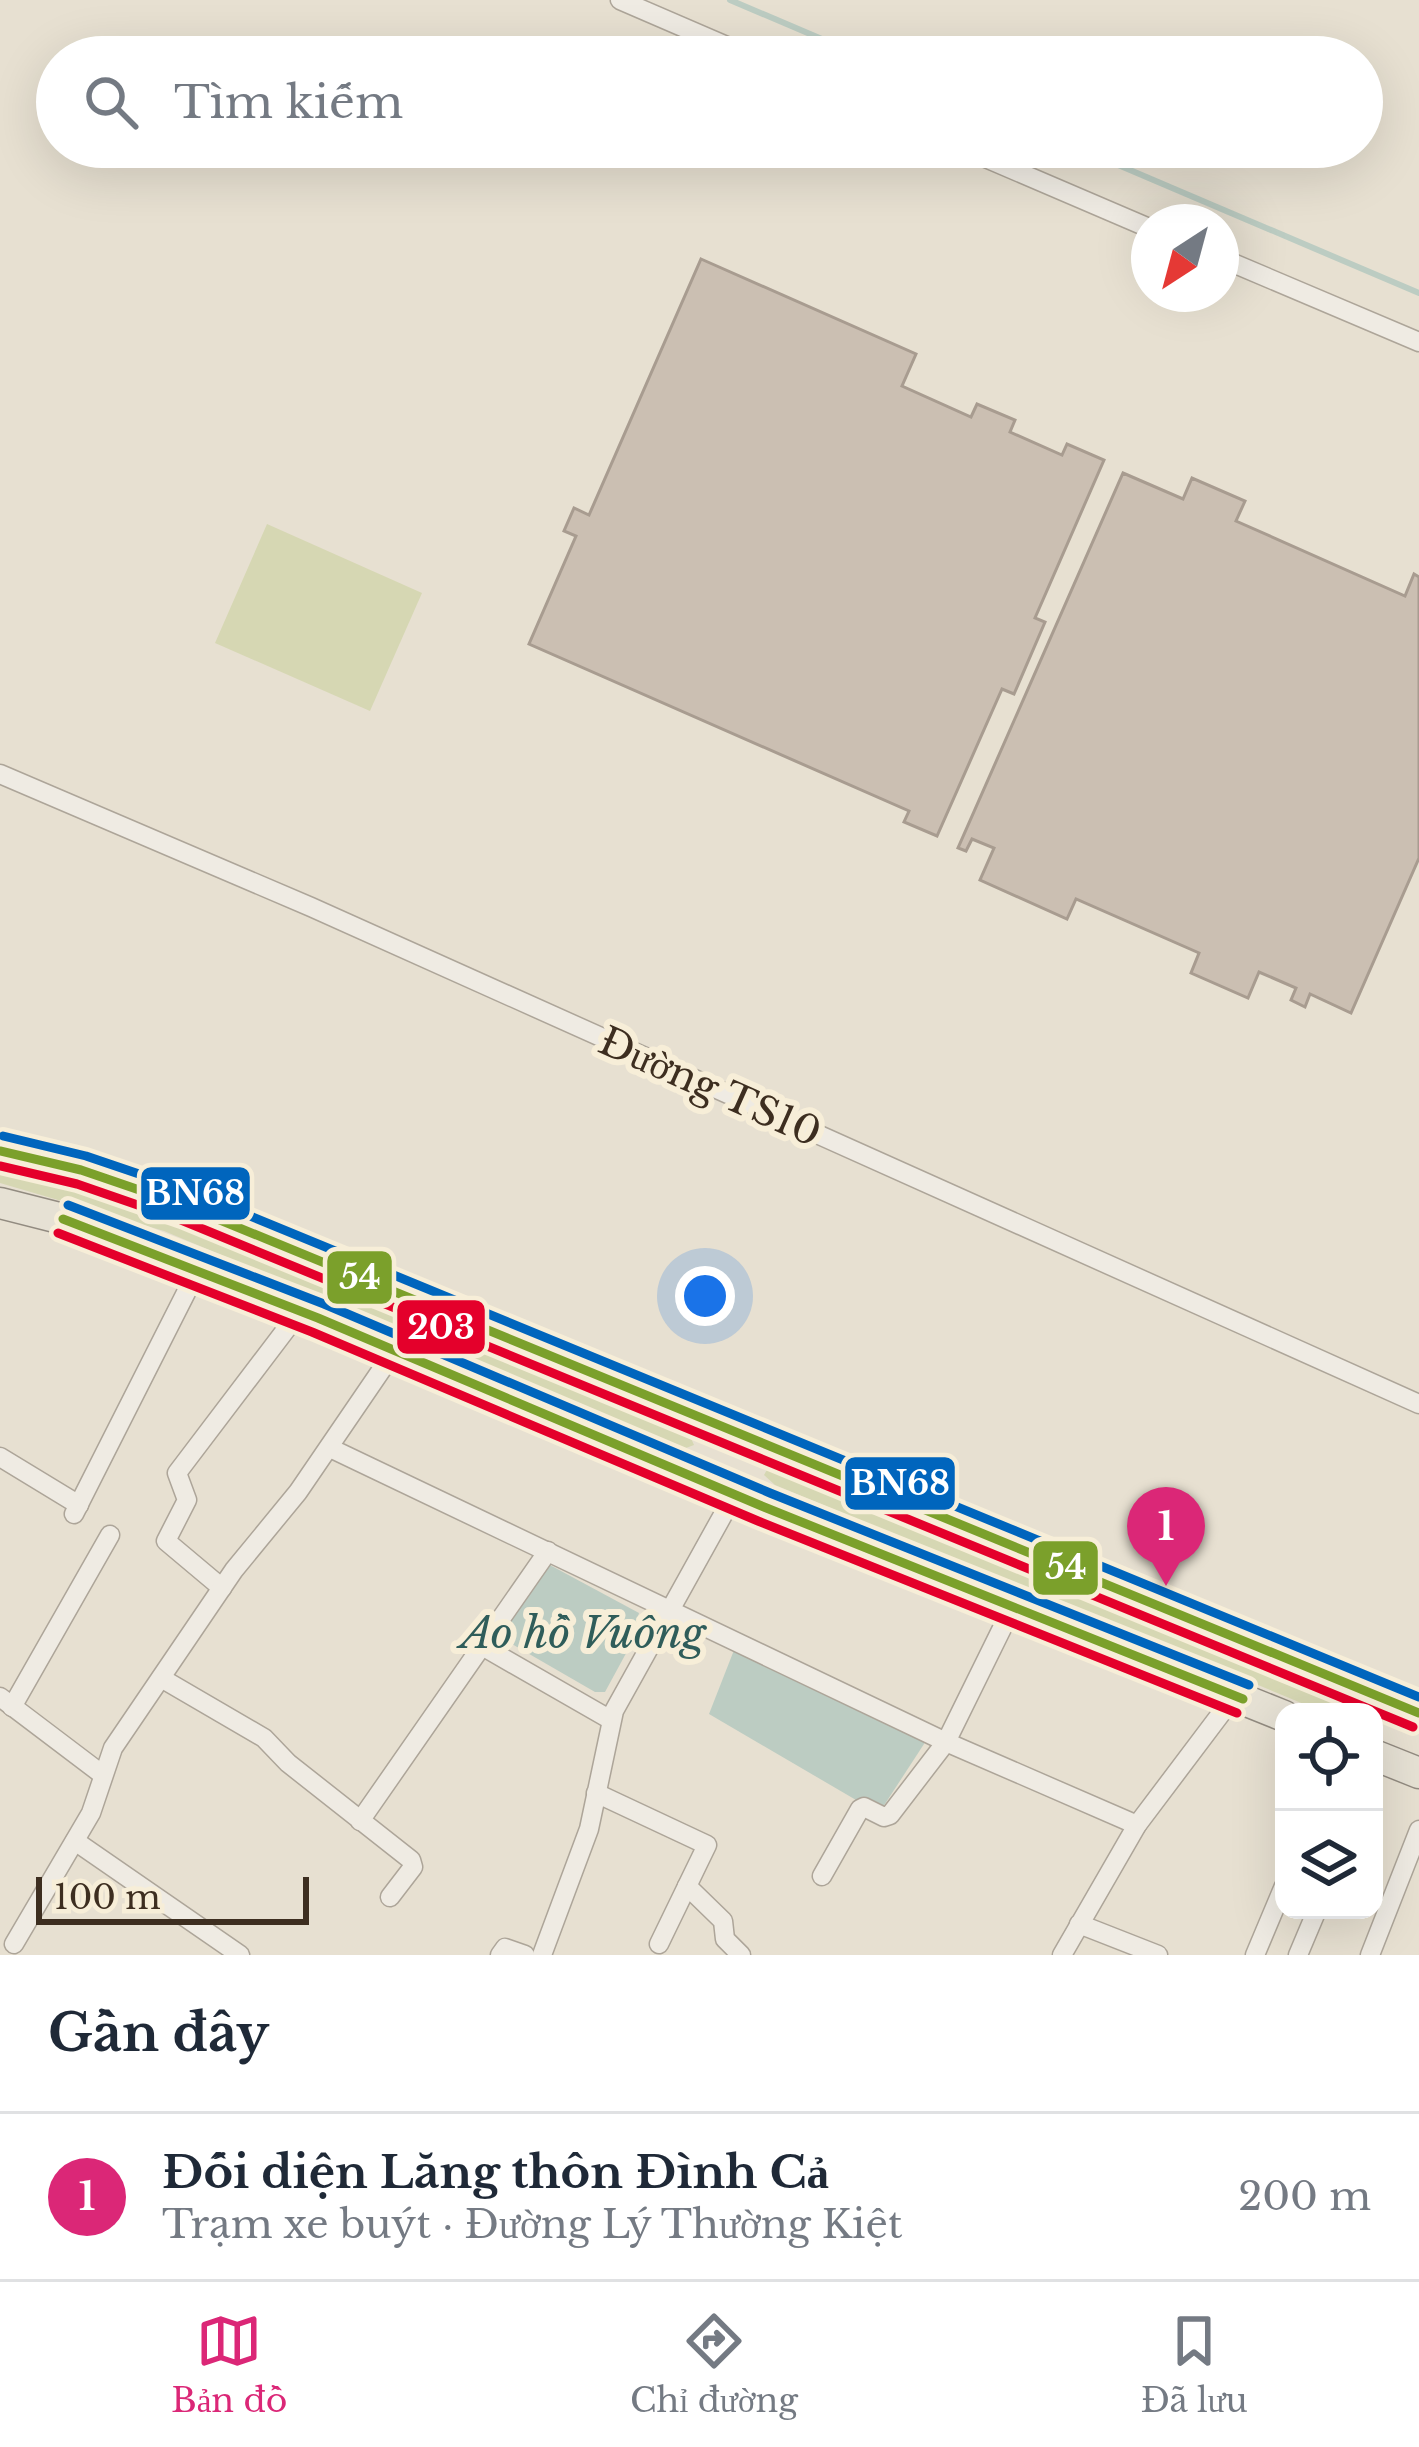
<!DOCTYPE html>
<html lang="vi">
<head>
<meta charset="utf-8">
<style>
	:root { --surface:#fff; --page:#f2f2f3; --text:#1f2937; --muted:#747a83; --line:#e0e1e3; --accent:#db2777 }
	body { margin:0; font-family:"Libre Baskerville",serif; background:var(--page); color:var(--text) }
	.controls { position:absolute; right:36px; bottom:36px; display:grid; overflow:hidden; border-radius:24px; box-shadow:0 12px 48px #0002 }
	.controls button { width:108px; height:108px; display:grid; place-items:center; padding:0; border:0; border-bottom:3px solid var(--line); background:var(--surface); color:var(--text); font:60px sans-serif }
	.compass { position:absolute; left:1131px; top:204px; width:108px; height:108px; border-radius:50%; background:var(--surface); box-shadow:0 12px 48px #0002; rotate:216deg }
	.scale { position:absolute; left:36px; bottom:30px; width:273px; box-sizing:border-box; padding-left:12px; border:6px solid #3d2e20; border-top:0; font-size:33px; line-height:42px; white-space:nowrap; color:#3d2e20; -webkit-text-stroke:9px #f7eed8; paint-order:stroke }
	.you { position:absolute; left:705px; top:1296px; width:42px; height:42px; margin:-30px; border:9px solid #fff; border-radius:50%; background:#1a73e8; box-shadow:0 0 0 18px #1a73e833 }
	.badge { display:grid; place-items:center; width:78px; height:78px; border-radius:50%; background:var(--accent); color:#fff; font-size:39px; font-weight:700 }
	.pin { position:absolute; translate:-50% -99px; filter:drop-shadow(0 3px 6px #0008) }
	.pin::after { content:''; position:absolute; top:63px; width:42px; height:36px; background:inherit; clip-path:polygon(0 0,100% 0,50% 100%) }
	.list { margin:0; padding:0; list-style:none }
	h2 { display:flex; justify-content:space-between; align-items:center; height:156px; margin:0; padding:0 48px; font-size:51px }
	h2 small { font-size:39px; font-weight:400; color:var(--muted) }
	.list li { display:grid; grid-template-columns:78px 1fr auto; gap:36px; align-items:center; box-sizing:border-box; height:168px; padding:0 48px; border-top:3px solid var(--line) }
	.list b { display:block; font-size:45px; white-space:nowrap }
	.list p { margin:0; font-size:39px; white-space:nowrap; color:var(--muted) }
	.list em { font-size:39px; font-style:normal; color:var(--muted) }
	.icon { flex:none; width:66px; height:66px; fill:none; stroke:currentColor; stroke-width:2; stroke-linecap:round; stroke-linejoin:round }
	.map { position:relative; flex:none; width:1419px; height:1955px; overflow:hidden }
	.search { position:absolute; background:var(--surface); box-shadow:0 12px 48px #0002; left:36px; right:36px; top:36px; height:132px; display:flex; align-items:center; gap:30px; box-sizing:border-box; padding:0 42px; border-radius:66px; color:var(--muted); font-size:45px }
	.sheet { height:324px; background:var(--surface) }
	nav { display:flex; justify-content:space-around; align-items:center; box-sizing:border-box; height:168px; border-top:3px solid var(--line); background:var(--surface); font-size:33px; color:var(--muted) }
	nav a { display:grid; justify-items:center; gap:6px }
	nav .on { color:var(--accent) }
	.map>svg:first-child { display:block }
	.green { fill:#d6d7b3 }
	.water { fill:#bcccc2 }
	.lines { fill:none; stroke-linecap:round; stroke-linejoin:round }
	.stream { stroke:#bcccc2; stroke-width:6 }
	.building { fill:#cbbfb2; stroke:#a89c90; stroke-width:3 }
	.minor-casing { stroke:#ada599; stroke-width:21 }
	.primary-casing { stroke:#928b80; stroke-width:33 }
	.minor { stroke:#efebe3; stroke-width:18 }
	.primary { stroke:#e6e1d4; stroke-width:30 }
	.bus-1-casing { stroke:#f7eed8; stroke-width:18 }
	.bus-2-casing { stroke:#f7eed8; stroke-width:18 }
	.bus-3-casing { stroke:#f7eed8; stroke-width:18 }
	.bus-1 { stroke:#7ba02b; stroke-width:9 }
	.bus-2 { stroke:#e4002b; stroke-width:9 }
	.bus-3 { stroke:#0065bd; stroke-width:9 }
	.labels { text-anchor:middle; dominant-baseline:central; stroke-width:12; stroke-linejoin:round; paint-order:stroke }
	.street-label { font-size:39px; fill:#3d2e20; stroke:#f7eed8 }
	.water-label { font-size:42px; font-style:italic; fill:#2f5d5a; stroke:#f7eed8 }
	.line-badge { stroke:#f7eed8; stroke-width:4.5 }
	.badge-label { font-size:33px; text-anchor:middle; font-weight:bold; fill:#fff }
</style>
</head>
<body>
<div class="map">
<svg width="1419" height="1955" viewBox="0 0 1419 1955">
	<rect width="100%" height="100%" fill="#e7e0d1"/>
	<g class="green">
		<polygon points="267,524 422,593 370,711 215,643"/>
		<polygon points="0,1171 99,1196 175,1221 676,1429 690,1436 694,1445 686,1448 655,1436 164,1231 0,1183"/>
		<polygon points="768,1468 777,1470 1364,1712 1323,1712 775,1485 764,1475"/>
	</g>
	<g class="water">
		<polygon points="548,1564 639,1613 630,1646 605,1692 595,1692 500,1637"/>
		<polygon points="736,1645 928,1731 924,1744 881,1810 868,1807 709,1714"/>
	</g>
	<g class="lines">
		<g class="stream">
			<polyline points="730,0 864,57"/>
			<polyline points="1076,147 1419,293"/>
		</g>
	</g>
	<g class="building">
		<polygon points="701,259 916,354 902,386 971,417 977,404 1015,420 1010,432 1062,455 1067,444 1104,460 1035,618 1045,622 1014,694 1002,689 937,836 904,822 909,811 529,644 576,536 564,531 574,508 589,515"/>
		<polygon points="1123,473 1183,499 1192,478 1245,501 1236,521 1405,596 1414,574 1419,577 1419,858 1351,1013 1310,994 1305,1007 1291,1000 1296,988 1259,972 1248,998 1191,973 1199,953 1076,899 1067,919 980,880 994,848 972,839 966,851 958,848"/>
	</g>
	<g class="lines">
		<defs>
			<g id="minor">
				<polyline points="620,0 752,57"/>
				<polyline points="960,147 1149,228"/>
				<polyline points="1221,258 1419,342"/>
				<polyline points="0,774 311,907 1419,1404"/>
				<polyline points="330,1448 946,1742 1137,1825"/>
				<polyline points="0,1457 79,1505"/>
				<polyline points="74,1514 198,1269"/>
				<polyline points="222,1588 166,1541 187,1500 177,1473 300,1311"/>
				<polyline points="482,1646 611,1720"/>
				<polyline points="161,1678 264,1738 288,1763 411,1860 413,1867 390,1897"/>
				<polyline points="0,1697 103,1775"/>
				<polyline points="12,1707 110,1535"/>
				<polyline points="596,1793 707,1845 659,1944"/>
				<polyline points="360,1821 548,1551"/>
				<polyline points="75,1841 240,1955"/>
				<polyline points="822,1876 860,1809 864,1807 884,1817 890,1815 946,1742 1012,1608"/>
				<polyline points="687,1886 723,1921 725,1939 741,1955"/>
				<polyline points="1079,1924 1158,1955"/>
				<polyline points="14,1944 91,1813 113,1748 234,1570 298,1492 395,1350"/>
				<polyline points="500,1955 505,1948 525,1955"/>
				<polyline points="542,1955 589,1829 614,1711 734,1495"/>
				<polyline points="1062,1955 1137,1825 1235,1695"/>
				<polyline points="1255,1955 1284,1886"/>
				<polyline points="1298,1955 1317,1910"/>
				<polyline points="1370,1955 1419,1830"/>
			</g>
			<g id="primary">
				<polyline points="0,1151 81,1170 186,1206 1419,1713"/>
				<polyline points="0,1203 71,1221 198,1269 764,1507 1284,1716"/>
				<polyline points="1374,1755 1419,1773"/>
			</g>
		</defs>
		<use href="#minor" class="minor-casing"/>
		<use href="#primary" class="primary-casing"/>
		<use href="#minor" class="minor"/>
		<use href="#primary" class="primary"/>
		<defs>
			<g id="bus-1">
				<polyline points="0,1151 81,1170 186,1206 1419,1713"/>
				<polyline points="63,1219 318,1318 764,1507 1243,1699"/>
			</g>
			<g id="bus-2">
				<polyline points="0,1166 77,1184 181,1220 1413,1727"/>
				<polyline points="58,1233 312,1332 758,1521 1237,1713"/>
			</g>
			<g id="bus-3">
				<polyline points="3,1136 86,1156 192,1192 1419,1697"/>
				<polyline points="68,1205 324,1304 770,1493 1249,1685"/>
			</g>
		</defs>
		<use href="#bus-1" class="bus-1-casing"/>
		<use href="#bus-2" class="bus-2-casing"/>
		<use href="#bus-3" class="bus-3-casing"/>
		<use href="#bus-1" class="bus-1"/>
		<use href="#bus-2" class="bus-2"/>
		<use href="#bus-3" class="bus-3"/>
	</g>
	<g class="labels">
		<g class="street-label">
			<text transform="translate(710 1087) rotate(24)">Đường TS10</text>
		</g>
		<g class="water-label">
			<text x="583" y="1633">Ao hồ Vuông</text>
		</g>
	</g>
	<g class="line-badge">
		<rect x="139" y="1165" width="113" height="57" rx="12" fill="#0065bd"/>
		<rect x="325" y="1249" width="69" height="57" rx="12" fill="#7ba02b"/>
		<rect x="395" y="1298" width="92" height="58" rx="12" fill="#e4002b"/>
		<rect x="843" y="1455" width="114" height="57" rx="12" fill="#0065bd"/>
		<rect x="1031" y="1539" width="69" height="58" rx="12" fill="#7ba02b"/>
	</g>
	<g class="badge-label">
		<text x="195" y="1205">BN68</text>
		<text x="360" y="1289">54</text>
		<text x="441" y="1339">203</text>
		<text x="900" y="1495">BN68</text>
		<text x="1066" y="1579">54</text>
	</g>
</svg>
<div class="controls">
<button><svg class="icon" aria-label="locate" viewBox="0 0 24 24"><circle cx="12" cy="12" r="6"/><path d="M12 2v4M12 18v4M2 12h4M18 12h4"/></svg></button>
<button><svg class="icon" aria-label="layers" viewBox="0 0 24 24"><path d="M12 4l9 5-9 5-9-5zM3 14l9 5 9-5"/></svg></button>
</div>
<svg class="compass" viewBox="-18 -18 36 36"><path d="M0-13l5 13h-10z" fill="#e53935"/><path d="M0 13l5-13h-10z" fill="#747a83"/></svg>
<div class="scale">100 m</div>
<div class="you"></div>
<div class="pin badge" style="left:1166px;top:1586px">1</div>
<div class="search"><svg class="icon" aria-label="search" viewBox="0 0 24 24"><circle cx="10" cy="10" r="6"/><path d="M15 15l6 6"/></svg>Tìm kiếm</div>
</div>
<section class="sheet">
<h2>Gần đây<small></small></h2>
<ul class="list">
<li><span class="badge">1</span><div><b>Đối diện Lăng thôn Đình Cả</b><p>Trạm xe buýt · Đường Lý Thường Kiệt</p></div><em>200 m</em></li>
</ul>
</section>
<nav>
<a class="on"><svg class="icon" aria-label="map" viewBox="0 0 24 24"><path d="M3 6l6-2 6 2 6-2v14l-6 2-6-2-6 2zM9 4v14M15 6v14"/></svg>Bản đồ</a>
<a><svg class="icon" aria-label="directions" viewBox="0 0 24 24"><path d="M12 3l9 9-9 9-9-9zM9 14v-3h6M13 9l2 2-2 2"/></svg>Chỉ đường</a>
<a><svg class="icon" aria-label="saved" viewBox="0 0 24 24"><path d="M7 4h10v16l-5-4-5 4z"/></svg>Đã lưu</a>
</nav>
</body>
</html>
